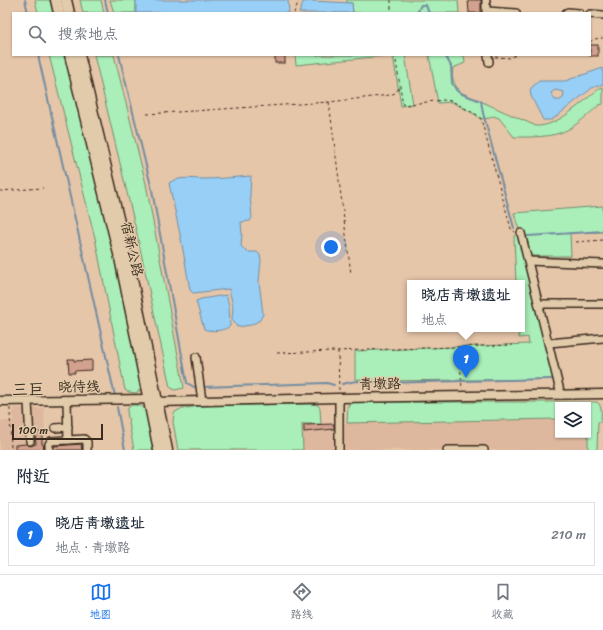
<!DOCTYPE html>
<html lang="zh">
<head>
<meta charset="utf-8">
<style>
	:root { --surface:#fff; --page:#f2f2f3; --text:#1f2937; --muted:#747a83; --line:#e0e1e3; --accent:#1a73e8 }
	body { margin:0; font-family:Sriracha,"LXGW WenKai TC",sans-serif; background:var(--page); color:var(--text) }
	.controls { position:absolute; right:12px; bottom:12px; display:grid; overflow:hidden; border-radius:0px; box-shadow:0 1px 3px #0004 }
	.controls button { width:36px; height:36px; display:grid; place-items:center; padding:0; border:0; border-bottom:1px solid var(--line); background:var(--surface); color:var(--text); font:20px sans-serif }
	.scale { position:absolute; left:12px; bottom:10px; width:91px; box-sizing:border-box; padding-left:4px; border:2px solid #3b2a1e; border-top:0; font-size:11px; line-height:14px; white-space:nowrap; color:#3b2a1e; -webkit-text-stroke:3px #e1cbaa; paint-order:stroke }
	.you { position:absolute; left:331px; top:247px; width:14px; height:14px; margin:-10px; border:3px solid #fff; border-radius:50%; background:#1a73e8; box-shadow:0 0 0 6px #1a73e833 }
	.badge { display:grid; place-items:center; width:26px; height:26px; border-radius:50%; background:var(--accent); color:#fff; font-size:13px; font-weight:700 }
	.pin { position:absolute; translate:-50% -33px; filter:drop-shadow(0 1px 2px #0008) }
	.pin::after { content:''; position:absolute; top:21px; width:14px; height:12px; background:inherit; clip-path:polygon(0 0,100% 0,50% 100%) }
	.popup { position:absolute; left:407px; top:280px; width:118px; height:52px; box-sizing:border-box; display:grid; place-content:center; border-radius:0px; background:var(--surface); filter:drop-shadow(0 1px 3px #0005); font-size:13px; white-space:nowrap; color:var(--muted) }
	.popup b { font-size:15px; color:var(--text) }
	.popup::after { content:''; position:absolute; left:50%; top:100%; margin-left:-8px; border:8px solid transparent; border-top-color:var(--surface) }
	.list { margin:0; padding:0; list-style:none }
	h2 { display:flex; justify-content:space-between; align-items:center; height:52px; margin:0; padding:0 16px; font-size:17px }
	h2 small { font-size:13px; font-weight:400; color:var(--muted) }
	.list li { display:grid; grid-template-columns:26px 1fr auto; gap:12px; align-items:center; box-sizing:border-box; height:64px; margin:0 8px 8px; padding:0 8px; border:1px solid var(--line); border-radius:0px }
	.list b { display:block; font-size:15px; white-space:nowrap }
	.list p { margin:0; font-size:13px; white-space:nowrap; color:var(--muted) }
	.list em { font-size:13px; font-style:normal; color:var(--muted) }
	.icon { flex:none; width:22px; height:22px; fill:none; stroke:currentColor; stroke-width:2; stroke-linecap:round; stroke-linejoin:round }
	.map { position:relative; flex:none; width:603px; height:450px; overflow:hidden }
	.search { position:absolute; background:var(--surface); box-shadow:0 1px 3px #0004; left:12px; right:12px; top:12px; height:44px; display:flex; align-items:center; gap:10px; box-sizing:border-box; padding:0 14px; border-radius:0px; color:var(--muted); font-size:15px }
	.sheet { height:124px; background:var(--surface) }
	nav { display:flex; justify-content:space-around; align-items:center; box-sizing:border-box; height:56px; border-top:1px solid var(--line); background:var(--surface); font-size:11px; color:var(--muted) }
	nav a { display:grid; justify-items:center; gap:2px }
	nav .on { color:var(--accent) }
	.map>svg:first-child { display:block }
	.built { fill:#ddb89e }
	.green { fill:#aaeeb9; stroke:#728c6c }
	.water { fill:#98cff7; stroke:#738da0; fill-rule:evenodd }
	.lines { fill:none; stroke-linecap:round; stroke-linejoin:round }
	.stream { stroke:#738da0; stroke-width:2 }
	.building { fill:#d2a18f; stroke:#3b2a1e }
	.minor-casing { stroke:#3b2a1e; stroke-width:10 }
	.major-casing { stroke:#3b2a1e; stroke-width:11 }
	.highway-casing { stroke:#3b2a1e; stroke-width:13 }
	.path { stroke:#3b2a1e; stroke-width:1; stroke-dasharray:3 3; stroke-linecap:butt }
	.minor { stroke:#e1cbaa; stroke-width:7 }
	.major { stroke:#e1cbaa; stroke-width:8 }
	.highway { stroke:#e1cbaa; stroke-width:10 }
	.labels { text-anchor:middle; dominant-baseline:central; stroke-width:3; stroke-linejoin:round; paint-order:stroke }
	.street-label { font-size:14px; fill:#3b2a1e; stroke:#e1cbaa }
	.quarter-label { font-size:16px; fill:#3b2a1e; stroke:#e1cbaa }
</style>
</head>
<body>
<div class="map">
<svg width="603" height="450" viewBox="0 0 603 450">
	<rect width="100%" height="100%" fill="#e6c6a9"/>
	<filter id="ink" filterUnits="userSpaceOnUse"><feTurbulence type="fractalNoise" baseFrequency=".025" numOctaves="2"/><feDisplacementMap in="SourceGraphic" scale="8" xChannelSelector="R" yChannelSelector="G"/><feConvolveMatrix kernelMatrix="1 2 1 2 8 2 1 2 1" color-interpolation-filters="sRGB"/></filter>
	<g filter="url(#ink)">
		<g class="built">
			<polygon points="13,408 44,408 45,450 0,450 0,421 13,421"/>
			<polygon points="558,419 558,435 588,435 589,419 588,450 303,450 302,424"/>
		</g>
		<g class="green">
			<polygon points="35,0 52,0 55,13 38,13"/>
			<polygon points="80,0 101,0 104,13 83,13"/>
			<polygon points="110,0 136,0 136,13 114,13"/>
			<polygon points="347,0 458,0 459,13 353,13 352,3 347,3"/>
			<polygon points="49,55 65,55 116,264 141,389 136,393 129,392 125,390 123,380 95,238"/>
			<polygon points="94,55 114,55 146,184 183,382 184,388 175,390 170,387 137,234"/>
			<polygon points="295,55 405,55 413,104 401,106 393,55 296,65"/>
			<path d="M429 55H464L465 63 453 68C451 78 454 84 460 92L536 126C558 127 583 101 600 88L603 87V104L599 105C589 114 578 124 567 130 552 138 530 137 514 137L499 118 493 116 490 118 480 119 476 115 452 102 438 103Z"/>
			<polygon points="603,206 603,232 570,233 571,256 527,256 514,213"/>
			<polygon points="519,234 555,379 385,381 355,379 355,351 529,344 528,337 519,338 518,329 522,329 522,283 516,283 514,236"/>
			<path d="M354 402H597C603 407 601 415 601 422H598L597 450H588V405H558V419L347 423 348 405Z"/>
			<polygon points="309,404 318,405 320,408 321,424 302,424 303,450 178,450 173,422 174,413 182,408 187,408 198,406"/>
			<path d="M132 405C135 405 139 405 141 406 150 410 153 442 154 450H134L127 412 128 408Z"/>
		</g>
		<g class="water">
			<polygon points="136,0 288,0 289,13 136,13"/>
			<polygon points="312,1 352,3 353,13 299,13 303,2"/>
			<path d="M603 68V84L592 88 557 116 551 120H543L531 96 530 90 532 87 539 81H565ZM555 90 564 92 563 98 560 100H555L551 93Z"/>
			<path d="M251 176 250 194 252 218 250 221 241 222 242 234 241 246 247 252H257L260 255 261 260 259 282 263 314 260 320 251 325 237 327 232 319 233 306 229 289 193 293 190 290 181 239 169 183C178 176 193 179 203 179 219 179 236 177 251 176Z"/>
			<path d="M226 295 229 305 230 326C225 331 210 332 204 329L196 301 201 299Z"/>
		</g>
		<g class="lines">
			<g class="stream">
				<polyline points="25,0 28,13"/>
				<polyline points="105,0 108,13"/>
				<polyline points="417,13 421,5 426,5 429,13"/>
				<polyline points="38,55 115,396"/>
				<polyline points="119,55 152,190 187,383 194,387 198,387"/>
				<polyline points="445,55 451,66 452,83 457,91 462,94 481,101 483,113 514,228"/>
				<polyline points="528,236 603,231"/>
				<polyline points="342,384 356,381 384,383 551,379"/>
				<polyline points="202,387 327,383 334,385"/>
				<polyline points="117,407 125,450"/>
			</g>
		</g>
		<g class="building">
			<polygon points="468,0 481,0 481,13 469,13"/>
			<rect x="590" y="45" width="8" height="11"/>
			<rect x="275" y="55" width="10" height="8"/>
			<polygon points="68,359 74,359 74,361 92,360 92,370 74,371 75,373 69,373"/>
			<polygon points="334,424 334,429 304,432 304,425"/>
			<polygon points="35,432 42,432 42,444 43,444 44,450 15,450 15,445 27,444 30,446 36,444"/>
			<polygon points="81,444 82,450 54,450 54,446"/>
		</g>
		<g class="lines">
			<defs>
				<g id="minor">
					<polyline points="486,0 486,13"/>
					<polyline points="487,11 516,13"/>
					<polyline points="566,13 568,12 579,13"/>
					<polyline points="590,14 603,15"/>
					<polyline points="488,55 489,62"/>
					<polyline points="521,233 561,395"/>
					<polyline points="528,261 603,264"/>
					<polyline points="539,304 603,304"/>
					<polyline points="549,343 603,338"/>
					<polyline points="196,357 202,401"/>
					<polyline points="28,401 30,441"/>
					<polyline points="67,401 68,440"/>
					<polyline points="55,428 68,427"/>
					<polyline points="49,450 49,444 51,441 84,439 87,442 87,450"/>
					<polyline points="339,450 339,398"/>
					<polyline points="447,450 484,450"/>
				</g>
				<polyline id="major" points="0,401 149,399 157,402 339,398 603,394"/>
				<g id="highway">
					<polyline points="56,0 59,13"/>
					<polyline points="66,0 69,13"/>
					<polyline points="70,55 120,258 159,450"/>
					<polyline points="79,55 128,260 167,450"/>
				</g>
			</defs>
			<use href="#minor" class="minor-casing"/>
			<use href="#major" class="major-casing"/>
			<use href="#highway" class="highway-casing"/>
			<g class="path">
				<polyline points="391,0 391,13"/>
				<polyline points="294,13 299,0"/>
				<polyline points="590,42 594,39 603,38"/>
				<polyline points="395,55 403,105 443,100 452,101 479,116 481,119 510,225 511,229 515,232"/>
				<polyline points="495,57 511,58 515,55"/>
				<polyline points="329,102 351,274"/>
				<polyline points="147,114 329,102 390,95 395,93 399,88"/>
				<polyline points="0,191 43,188"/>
				<polyline points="576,242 603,240"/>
				<polyline points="459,347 462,389"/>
				<polyline points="338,351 339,391"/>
				<polyline points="277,353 513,345"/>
				<polyline points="394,380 394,390"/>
				<polyline points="10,408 11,450"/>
			</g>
			<use href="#minor" class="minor"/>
			<use href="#major" class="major"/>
			<use href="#highway" class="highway"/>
		</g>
	</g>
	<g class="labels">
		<g class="street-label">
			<text transform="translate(132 249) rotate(77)">宿新公路</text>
			<text transform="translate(380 384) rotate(-1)">青墩路</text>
			<text transform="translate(79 387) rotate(-1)">晓侍线</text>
		</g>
		<g class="quarter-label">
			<text x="28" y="389">三巨</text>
		</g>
	</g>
</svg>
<div class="controls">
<button><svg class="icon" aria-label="layers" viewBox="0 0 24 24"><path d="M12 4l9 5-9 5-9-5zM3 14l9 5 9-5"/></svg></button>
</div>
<div class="scale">100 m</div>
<div class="you"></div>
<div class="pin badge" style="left:466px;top:378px">1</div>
<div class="popup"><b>晓店青墩遗址</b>地点</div>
<div class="search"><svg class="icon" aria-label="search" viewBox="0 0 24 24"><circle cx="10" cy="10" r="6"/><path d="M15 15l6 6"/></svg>搜索地点</div>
</div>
<section class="sheet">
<h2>附近<small></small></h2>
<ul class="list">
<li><span class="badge">1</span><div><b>晓店青墩遗址</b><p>地点 · 青墩路</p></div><em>210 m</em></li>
</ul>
</section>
<nav>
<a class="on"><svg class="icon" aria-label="map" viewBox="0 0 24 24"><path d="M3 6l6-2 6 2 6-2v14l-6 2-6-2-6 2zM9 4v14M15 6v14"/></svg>地图</a>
<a><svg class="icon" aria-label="directions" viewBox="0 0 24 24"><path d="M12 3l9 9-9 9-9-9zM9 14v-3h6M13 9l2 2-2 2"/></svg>路线</a>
<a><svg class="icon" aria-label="saved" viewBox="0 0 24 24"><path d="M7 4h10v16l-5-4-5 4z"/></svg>收藏</a>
</nav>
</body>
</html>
